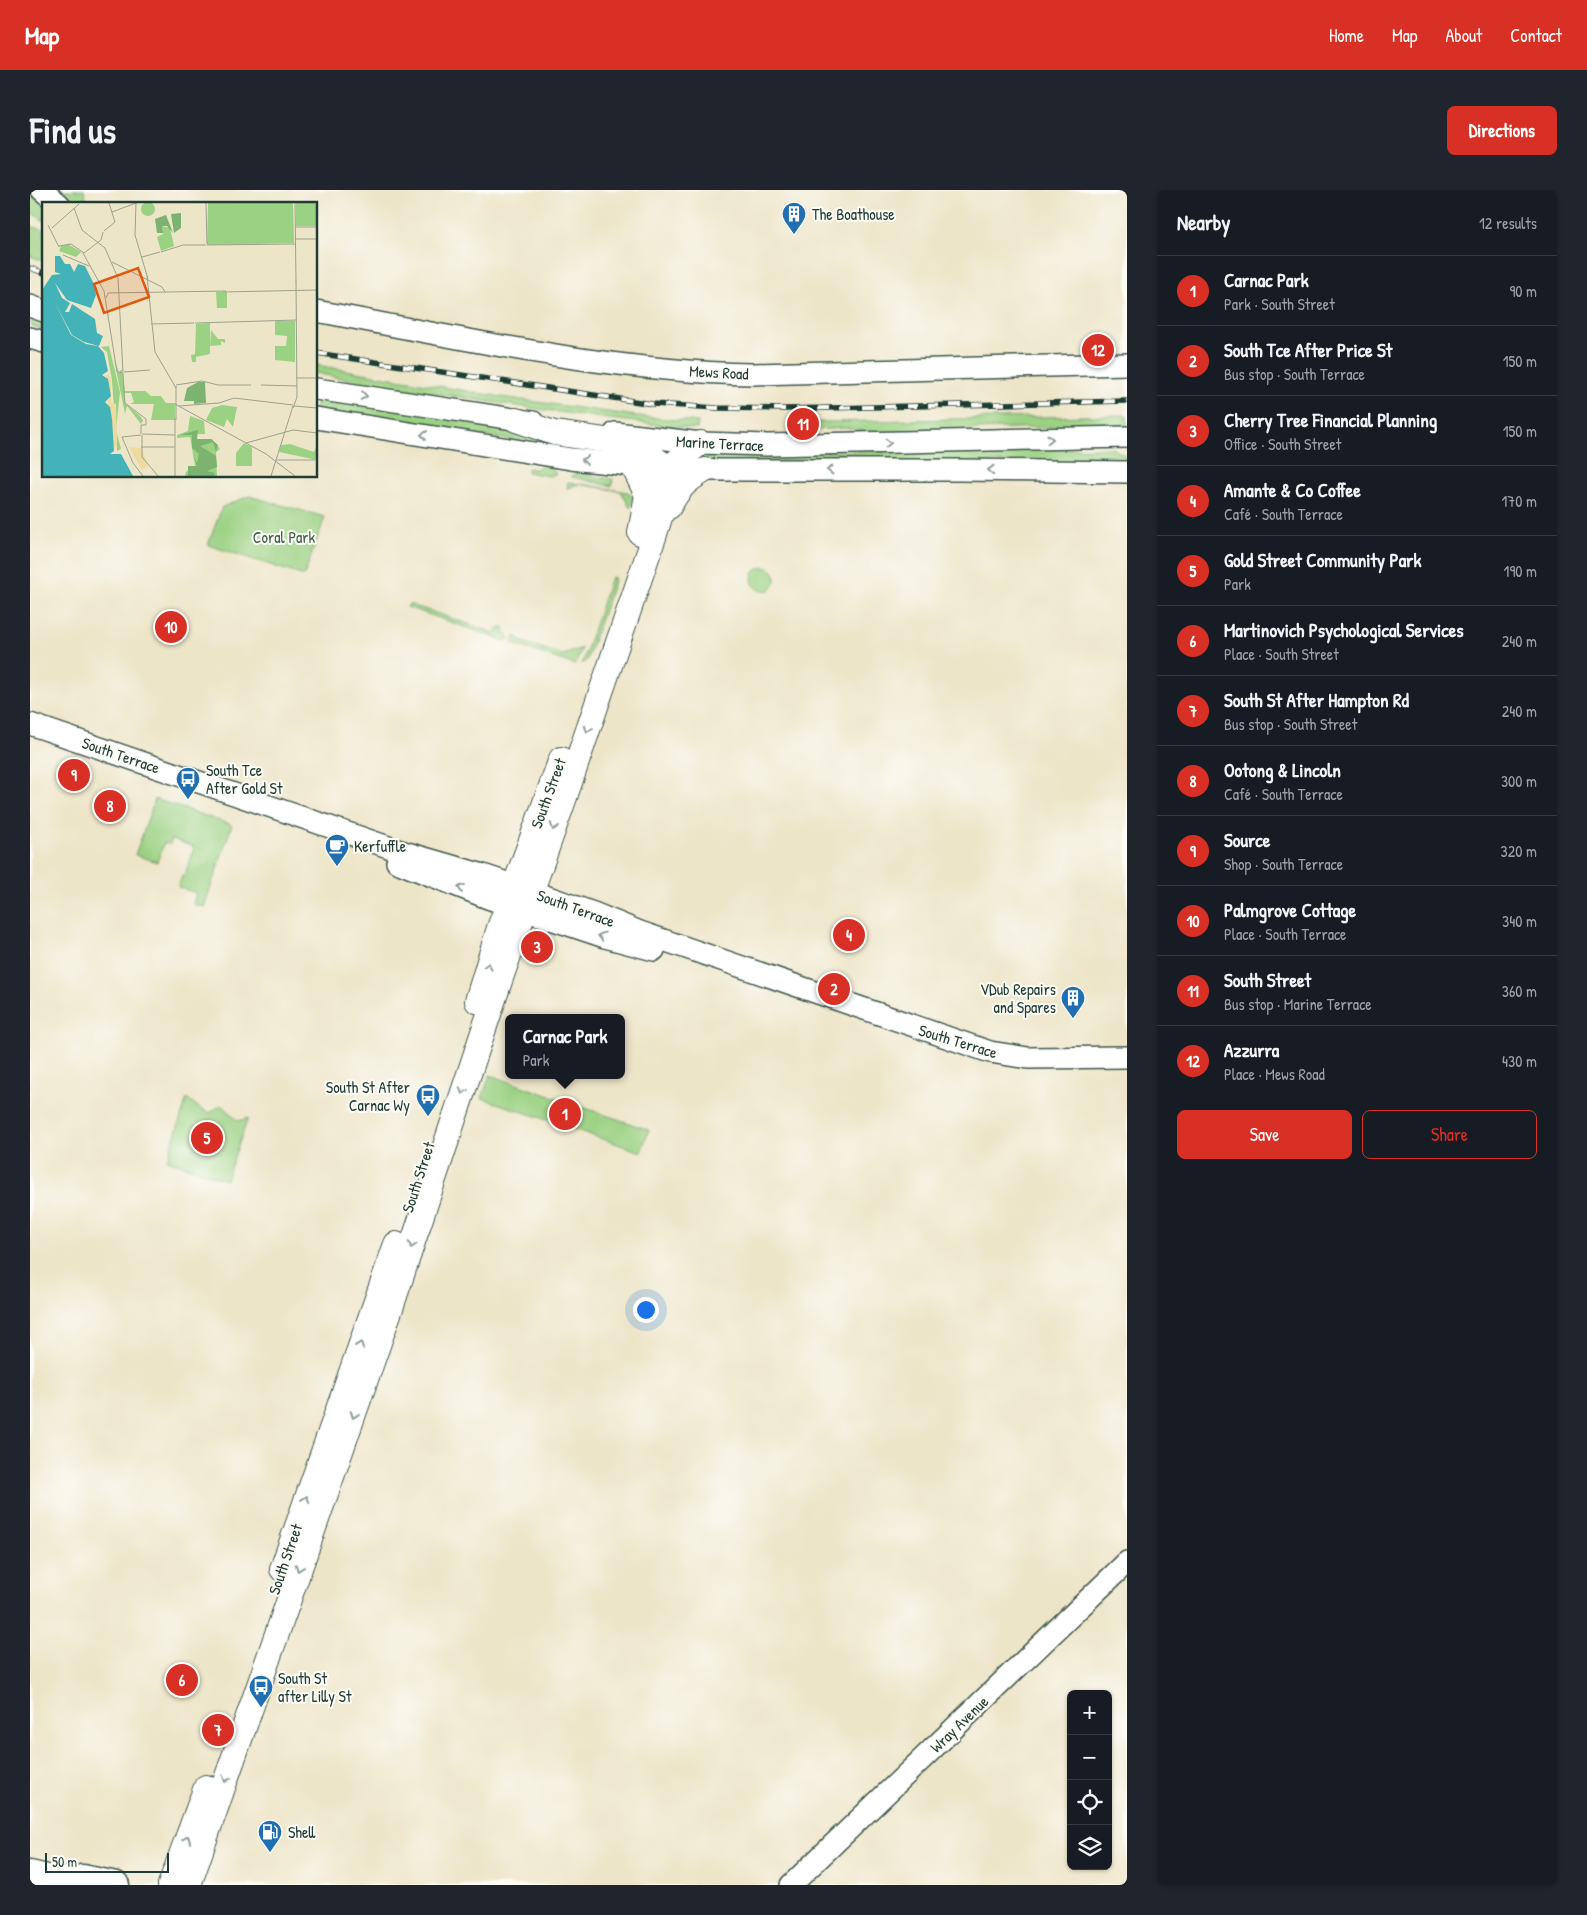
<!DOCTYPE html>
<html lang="en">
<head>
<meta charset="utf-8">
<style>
	:root { --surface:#171b24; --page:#20242c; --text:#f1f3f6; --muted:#9ea1a6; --line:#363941; --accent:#d93025 }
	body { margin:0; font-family:"Patrick Hand",sans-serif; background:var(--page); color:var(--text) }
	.controls { position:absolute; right:15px; bottom:15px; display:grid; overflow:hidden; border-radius:8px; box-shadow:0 1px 4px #0004 }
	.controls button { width:45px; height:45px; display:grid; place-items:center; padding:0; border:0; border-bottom:1px solid var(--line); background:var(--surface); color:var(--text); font:25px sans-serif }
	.scale { position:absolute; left:15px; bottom:12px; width:124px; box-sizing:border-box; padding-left:5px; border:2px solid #1f3d34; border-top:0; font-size:14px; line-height:18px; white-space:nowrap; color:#1f3d34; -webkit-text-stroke:4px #fdfcf7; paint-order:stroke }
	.you { position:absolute; left:615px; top:1119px; width:18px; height:18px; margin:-12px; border:4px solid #fff; border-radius:50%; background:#1a73e8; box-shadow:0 0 0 8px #1a73e833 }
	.badge { display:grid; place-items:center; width:32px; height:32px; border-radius:50%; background:var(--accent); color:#fff; font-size:16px; font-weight:700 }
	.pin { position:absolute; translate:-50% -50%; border:2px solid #fff; box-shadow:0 1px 5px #0006 }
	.popup { position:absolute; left:475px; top:824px; width:120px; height:65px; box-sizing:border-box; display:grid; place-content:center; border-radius:8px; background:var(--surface); filter:drop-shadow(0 1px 4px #0005); font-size:16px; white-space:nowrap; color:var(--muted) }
	.popup b { font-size:19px; color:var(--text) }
	.popup::after { content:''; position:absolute; left:50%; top:100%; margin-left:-10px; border:10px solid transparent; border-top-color:var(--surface) }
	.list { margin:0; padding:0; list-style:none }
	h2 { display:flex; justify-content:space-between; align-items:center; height:65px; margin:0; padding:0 20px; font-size:21px }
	h2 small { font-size:16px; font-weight:400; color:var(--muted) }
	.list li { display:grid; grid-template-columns:32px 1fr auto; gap:15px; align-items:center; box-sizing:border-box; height:70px; padding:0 20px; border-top:1px solid var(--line) }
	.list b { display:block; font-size:19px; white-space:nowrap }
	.list p { margin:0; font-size:16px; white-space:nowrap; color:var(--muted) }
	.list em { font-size:16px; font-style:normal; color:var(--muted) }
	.actions { display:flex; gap:10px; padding:15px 20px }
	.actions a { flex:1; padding:11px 0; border:1px solid var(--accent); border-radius:8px; text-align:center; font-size:18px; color:var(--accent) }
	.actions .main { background:var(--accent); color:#fff }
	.icon { flex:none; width:28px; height:28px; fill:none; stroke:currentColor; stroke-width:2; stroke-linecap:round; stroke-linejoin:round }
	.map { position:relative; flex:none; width:1097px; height:1695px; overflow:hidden; border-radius:8px }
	header { display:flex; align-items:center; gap:30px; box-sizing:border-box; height:70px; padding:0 25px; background:var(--accent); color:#fff }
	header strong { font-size:24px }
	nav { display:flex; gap:28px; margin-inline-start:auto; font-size:18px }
	.intro { display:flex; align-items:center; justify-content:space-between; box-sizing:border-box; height:120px; padding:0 30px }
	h1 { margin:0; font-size:35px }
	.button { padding:12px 22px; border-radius:8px; background:var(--accent); color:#fff; font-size:18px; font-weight:700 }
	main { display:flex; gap:30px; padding:0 30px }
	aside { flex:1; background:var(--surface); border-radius:8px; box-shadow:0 1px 4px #0004 }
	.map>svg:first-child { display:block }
	.green { fill:#9bd183; stroke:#5d875c }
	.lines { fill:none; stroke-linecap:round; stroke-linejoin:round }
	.tertiary-casing { stroke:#3e564a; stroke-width:24 }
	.secondary-casing { stroke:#3e564a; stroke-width:26 }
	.primary-casing { stroke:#3e564a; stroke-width:29 }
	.tertiary { stroke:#fff; stroke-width:21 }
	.secondary { stroke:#fff; stroke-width:24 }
	.primary { stroke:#fff; stroke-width:26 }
	.rail-casing { stroke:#1f3d34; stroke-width:5.5 }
	.rail { stroke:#fdfcf7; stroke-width:4; stroke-dasharray:11; stroke-linecap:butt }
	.oneway { stroke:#8f9e9a }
	.labels { text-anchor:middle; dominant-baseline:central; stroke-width:4; stroke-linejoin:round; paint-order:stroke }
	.poi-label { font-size:16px; fill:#1f3d34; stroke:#fdfcf7; text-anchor:start }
	.street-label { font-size:16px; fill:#1f3d34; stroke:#fdfcf7 }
	.park-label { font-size:16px; fill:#3e6248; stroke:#fdfcf7 }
	.inset-road { fill:none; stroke:#9ba28d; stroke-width:1 }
	.view { fill:#de580e; fill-opacity:0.15; stroke:#de580e; stroke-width:2.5 }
	.inset-edge { fill:none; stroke:#1f3d34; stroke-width:2.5 }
</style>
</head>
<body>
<header>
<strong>Map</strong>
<nav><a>Home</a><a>Map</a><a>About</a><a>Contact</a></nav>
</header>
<div class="intro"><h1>Find us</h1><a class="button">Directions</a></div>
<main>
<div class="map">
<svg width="1097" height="1695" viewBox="0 0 1097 1695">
	<rect width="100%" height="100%" fill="#fdfcf7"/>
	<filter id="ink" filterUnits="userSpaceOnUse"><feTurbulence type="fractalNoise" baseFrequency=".02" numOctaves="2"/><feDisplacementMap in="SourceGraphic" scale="10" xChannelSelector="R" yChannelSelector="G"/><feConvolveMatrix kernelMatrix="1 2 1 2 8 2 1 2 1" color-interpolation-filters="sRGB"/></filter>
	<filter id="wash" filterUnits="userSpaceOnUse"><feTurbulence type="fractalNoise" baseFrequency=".0096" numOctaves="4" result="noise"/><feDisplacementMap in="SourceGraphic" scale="20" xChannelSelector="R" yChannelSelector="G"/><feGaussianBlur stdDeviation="1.12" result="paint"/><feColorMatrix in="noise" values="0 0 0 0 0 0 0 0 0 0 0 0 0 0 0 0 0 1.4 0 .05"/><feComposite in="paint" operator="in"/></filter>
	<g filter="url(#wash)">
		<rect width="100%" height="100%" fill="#ede5c8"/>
		<g class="green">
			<polygon points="33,0 54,0 57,14 47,14"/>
			<polygon points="0,7 8,9 14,14 14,31 0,22"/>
			<polygon points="0,36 14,40 14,71 0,66"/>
			<polygon points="0,121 14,126 14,140 0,135"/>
			<path d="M286 175 478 208 606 226 668 232 667 239C545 227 425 206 304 187L286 183Z"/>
			<polygon points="286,203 453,231 620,269 286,223"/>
			<polygon points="1097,225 1097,235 838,242 815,238 784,240 777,237 777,233 795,232"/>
			<polygon points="1082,258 1095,265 1096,268 1093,273 657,272 673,263"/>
			<polygon points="513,274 520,277 526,284 519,286 497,282 497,278 507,279"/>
			<polygon points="551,279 556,280 561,286 583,289 582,296 542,287 541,286"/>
			<polygon points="538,292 598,302 603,309 600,318 591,301 548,294 539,298 537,298"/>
			<polygon points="219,306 295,327 274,386 178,355 192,317"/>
			<circle cx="734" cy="389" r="12"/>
			<polygon points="581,387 585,388 557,470 552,474"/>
			<polygon points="379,414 465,443 467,439 470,440 471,437 475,438 474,443 478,445 479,449 475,451 377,417"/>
			<polygon points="486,446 493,452 533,465 552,458 545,475 483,454 482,451"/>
			<polygon points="125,609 202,635 174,717 163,714 166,703 148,697 153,684 155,685 164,657 142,649 140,654 134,653 127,672 105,665"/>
			<polygon points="460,885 619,940 611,962 452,908"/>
			<polygon points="157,908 172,920 180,923 191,915 208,931 218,928 196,990 137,970"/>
		</g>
	</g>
	<g filter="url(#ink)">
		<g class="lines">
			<defs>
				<g id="tertiary">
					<polyline points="12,0 29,14"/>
					<polyline points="0,116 14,121"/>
					<path d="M286 121C431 148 575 181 722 184L1097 174"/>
					<polyline points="0,148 14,152"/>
					<polyline points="286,199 503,232"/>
					<polyline points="286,228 541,269 619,277"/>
					<polyline points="585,243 671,253 738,255 1097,247"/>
					<polyline points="657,280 930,280 1097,282"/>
					<polyline points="0,534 367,660 450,684 524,709 566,724 610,742 960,862 998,868 1097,867"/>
					<polyline points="367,672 458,708 575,747 624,760"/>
					<polyline points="761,1695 1097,1372"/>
				</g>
				<g id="secondary">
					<polyline points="603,276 617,305 610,343"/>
					<path d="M629 292C639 275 654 265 671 253"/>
					<path d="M639 317C650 297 656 291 675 280"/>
					<polyline points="447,811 469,738 531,569"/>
					<polyline points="252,1379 366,1054"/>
					<polyline points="140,1695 176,1597"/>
					<polyline points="159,1695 361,1118 471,788 534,610 625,344 640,295 637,279 633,274 603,254 524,243 486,230"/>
				</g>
				<polyline id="primary" points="0,1684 30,1691 53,1688 86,1695"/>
			</defs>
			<use href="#tertiary" class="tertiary-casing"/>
			<use href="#secondary" class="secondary-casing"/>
			<use href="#primary" class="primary-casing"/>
			<use href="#tertiary" class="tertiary"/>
			<use href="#secondary" class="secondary"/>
			<use href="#primary" class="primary"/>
			<defs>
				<g id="rail">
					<polyline points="0,78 14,83"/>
					<polyline points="286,163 623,214 687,218 755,219 1097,211"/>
				</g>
			</defs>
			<use href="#rail" class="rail-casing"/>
			<use href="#rail" class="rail"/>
		</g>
		<defs><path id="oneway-chevron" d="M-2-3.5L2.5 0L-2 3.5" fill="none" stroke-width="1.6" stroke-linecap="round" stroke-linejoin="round" transform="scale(1.25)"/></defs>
		<g class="oneway">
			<use href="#oneway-chevron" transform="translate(334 206) rotate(9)"/>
			<use href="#oneway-chevron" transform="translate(394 245) rotate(-171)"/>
			<use href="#oneway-chevron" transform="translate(1020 249) rotate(-1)"/>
			<use href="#oneway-chevron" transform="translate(858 253) rotate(-1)"/>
			<use href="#oneway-chevron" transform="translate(555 270) rotate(-174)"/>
			<use href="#oneway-chevron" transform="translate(800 280) rotate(-180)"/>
			<use href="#oneway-chevron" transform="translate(961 280) rotate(-179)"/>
			<use href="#oneway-chevron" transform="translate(558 539) rotate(109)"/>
			<use href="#oneway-chevron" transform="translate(524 637) rotate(110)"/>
			<use href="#oneway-chevron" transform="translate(431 698) rotate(-160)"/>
			<use href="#oneway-chevron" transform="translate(571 746) rotate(-163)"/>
			<use href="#oneway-chevron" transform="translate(458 776) rotate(-74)"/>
			<use href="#oneway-chevron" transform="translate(433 901) rotate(108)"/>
			<use href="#oneway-chevron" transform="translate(382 1055) rotate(108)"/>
			<use href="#oneway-chevron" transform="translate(330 1155) rotate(-70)"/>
			<use href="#oneway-chevron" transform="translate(324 1225) rotate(110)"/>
			<use href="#oneway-chevron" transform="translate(276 1309) rotate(-71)"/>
			<use href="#oneway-chevron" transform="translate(269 1378) rotate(110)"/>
			<use href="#oneway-chevron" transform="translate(196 1589) rotate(109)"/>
			<use href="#oneway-chevron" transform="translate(157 1649) rotate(-69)"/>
		</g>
	</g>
	<defs>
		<symbol id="building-pin" viewBox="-11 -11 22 30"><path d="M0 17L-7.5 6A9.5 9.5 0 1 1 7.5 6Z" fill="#1f6fb2" stroke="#fdfcf7"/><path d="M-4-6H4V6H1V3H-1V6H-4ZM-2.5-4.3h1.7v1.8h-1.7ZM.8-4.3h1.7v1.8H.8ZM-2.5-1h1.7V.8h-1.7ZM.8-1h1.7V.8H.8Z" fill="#fff"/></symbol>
		<symbol id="bus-pin" viewBox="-11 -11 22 30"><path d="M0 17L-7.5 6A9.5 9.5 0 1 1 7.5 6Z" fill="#1f6fb2" stroke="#fdfcf7"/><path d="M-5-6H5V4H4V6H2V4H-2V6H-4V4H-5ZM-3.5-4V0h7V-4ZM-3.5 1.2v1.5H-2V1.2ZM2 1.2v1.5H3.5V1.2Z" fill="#fff"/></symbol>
		<symbol id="cafe-pin" viewBox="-11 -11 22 30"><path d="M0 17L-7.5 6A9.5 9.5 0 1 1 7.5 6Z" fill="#1f6fb2" stroke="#fdfcf7"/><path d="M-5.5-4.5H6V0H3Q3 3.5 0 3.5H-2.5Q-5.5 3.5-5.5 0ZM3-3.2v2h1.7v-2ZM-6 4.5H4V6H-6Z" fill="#fff"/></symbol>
		<symbol id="fuel-pin" viewBox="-11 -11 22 30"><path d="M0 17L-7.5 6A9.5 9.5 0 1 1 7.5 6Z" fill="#1f6fb2" stroke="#fdfcf7"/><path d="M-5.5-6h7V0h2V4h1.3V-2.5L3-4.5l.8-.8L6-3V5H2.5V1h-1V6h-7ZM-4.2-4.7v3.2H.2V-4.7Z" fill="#fff"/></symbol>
	</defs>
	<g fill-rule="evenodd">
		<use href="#building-pin" x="750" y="10" width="28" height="38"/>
		<use href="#bus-pin" x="144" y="575" width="28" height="38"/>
		<use href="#cafe-pin" x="293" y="642" width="28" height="38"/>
		<use href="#building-pin" x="1029" y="794" width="28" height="38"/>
		<use href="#bus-pin" x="384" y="892" width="28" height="38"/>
		<use href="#bus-pin" x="217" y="1483" width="28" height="38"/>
		<use href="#fuel-pin" x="226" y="1628" width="28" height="38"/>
	</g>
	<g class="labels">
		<g class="poi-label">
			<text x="782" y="24">The Boathouse</text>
			<text x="176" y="580">South Tce<tspan x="176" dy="18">After Gold St</tspan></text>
			<text x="324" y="656">Kerfuffle</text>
			<text x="1026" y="799" text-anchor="end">VDub Repairs<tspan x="1026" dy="18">and Spares</tspan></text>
			<text x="380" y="897" text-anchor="end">South St After<tspan x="380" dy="18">Carnac Wy</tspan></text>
			<text x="248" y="1488">South St<tspan x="248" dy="18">after Lilly St</tspan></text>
			<text x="258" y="1642">Shell</text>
		</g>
		<g class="street-label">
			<text transform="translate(689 182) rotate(3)">Mews Road</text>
			<text transform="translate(690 253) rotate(3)">Marine Terrace</text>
			<text transform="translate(91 565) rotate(19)">South Terrace</text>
			<text transform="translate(518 603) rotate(-70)">South Street</text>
			<text transform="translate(546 718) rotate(20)">South Terrace</text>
			<text transform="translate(928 851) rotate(17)">South Terrace</text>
			<text transform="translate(388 987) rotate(-72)">South Street</text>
			<text transform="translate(255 1369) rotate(-71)">South Street</text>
			<text transform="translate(929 1534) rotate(-44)">Wray Avenue</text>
		</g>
		<g class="park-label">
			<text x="254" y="347">Coral Park</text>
		</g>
	</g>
	<g transform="translate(12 12)">
		<rect width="275" height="275" fill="#ede5c8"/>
		<path d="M99 7a7 7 0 1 1 14 0a7 7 0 1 1-14 0ZM166 1H251L252 41 165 43ZM254 1H275V24H254ZM120 24 128 26 132 44 119 49 115 35 121 32ZM26 42 39 50 34 55 17 49 19 44ZM174 90H185V106H175ZM233 119H253V160L233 158V144H244L245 134 233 133ZM168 121V152L154 155V160H150L149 153 153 152 154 122ZM169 128 176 137H183V141L179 139V143L168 144ZM67 144 78 190 74 228 79 247 75 249 70 178 65 150 59 145ZM72 157 77 170 80 167 83 189H103L109 194H119L124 201H133V218H109L112 202H88L92 200 89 191H83V201L98 214 101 218 99 222 85 204 83 212ZM180 203 195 205 191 225 185 217 182 225 164 218 170 206ZM148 214 162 219 163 232H155V237H170L178 247 174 250 175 274H143L144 270 153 264 148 235 135 236V233L146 229ZM202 241 210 245V264H194V251ZM248 242 272 250 275 242V258L237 250 239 243Z" fill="#9bd183"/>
		<path d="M139 11V26L132 31 129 12ZM124 13 131 31 125 24H120L121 31H115L113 17ZM156 180H163L164 201 152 202V199H142L145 186ZM156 228 155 237H169L176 243 174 250 171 240 158 244 174 254 175 265 165 269 173 271 172 274H146V264H155L151 254 155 261 157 252 150 246V233H138Z" fill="#7cb371"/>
		<path d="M63 173H67L69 178V200L74 202 75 240 71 250 66 202 70 201 65 200 69 194ZM87 245 99 246 106 263 100 268Z" fill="#eeda9e"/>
		<path d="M13 54H18L23 62H28L32 70 36 62 43 64 52 82 54 93 49 106 25 98 13 81 20 96 28 101 23 110H27L30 102 53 117 55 131 61 134 57 144 42 140 30 133 13 101 29 133 44 142 56 144 62 151 66 169 60 173 66 177 69 194 63 200 68 205 70 217 72 249 68 252H79L91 274H0V88L10 73 19 72 13 70Z" fill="#43b3b9"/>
		<path class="inset-road" d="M94 1 93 33 106 77M164 1 165 42M253 1 254 80M32 6 40 28 63 46 76 76 81 170M70 10 94 1M6 23 17 45M253 25H275M10 26 37 2M62 29 73 20 67 1M253 37H275M165 43 253 42M17 44 29 42 42 51M119 50 141 43H164M41 51 62 89 75 170 81 171M42 51 59 38 61 30M21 53 47 64M100 55 118 50M70 60 120 85 123 90M105 74 113 150 134 186M181 90 275 88M64 96 66 91 184 89M153 121 255 118M109 122 152 121M82 170 108 168M81 171 82 190M254 176H275M134 183 160 179 176 183H209M219 183 255 184M82 190 83 201 104 217V223H99V232M133 202 224 252 253 274M137 204 177 201 192 196 251 203M252 204 275 206M251 206 255 195 254 79M134 218V184M100 232 133 233M99 233 80 235 91 261 101 274M100 233V255L116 274M204 241 251 228 275 231M99 245H133M234 258H273M133 274V216M229 274 251 204"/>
		<path class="view" d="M96 66 107 95 62 111 52 82Z"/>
		<rect width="275" height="275" class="inset-edge"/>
	</g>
</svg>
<div class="controls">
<button>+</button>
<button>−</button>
<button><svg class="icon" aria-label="locate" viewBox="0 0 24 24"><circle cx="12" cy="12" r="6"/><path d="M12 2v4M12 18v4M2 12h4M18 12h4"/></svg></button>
<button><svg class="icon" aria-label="layers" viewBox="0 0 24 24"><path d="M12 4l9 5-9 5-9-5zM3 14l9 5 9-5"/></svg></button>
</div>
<div class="scale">50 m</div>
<div class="you"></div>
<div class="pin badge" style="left:535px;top:924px">1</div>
<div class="popup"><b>Carnac Park</b>Park</div>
<div class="pin badge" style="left:804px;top:799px">2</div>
<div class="pin badge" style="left:507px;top:757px">3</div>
<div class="pin badge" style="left:819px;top:745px">4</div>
<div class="pin badge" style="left:177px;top:948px">5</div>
<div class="pin badge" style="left:152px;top:1490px">6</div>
<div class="pin badge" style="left:188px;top:1540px">7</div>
<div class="pin badge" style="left:80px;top:616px">8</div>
<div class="pin badge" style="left:44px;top:585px">9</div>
<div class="pin badge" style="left:141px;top:437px">10</div>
<div class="pin badge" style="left:773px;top:234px">11</div>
<div class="pin badge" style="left:1068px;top:160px">12</div>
</div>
<aside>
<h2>Nearby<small>12 results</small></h2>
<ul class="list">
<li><span class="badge">1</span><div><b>Carnac Park</b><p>Park · South Street</p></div><em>90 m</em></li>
<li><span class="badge">2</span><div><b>South Tce After Price St</b><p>Bus stop · South Terrace</p></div><em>150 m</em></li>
<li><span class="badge">3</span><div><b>Cherry Tree Financial Planning</b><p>Office · South Street</p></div><em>150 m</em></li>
<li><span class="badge">4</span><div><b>Amante &amp; Co Coffee</b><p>Café · South Terrace</p></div><em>170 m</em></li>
<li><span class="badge">5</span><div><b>Gold Street Community Park</b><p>Park</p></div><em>190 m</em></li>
<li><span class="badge">6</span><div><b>Martinovich Psychological Services</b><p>Place · South Street</p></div><em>240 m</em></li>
<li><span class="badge">7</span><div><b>South St After Hampton Rd</b><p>Bus stop · South Street</p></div><em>240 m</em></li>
<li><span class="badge">8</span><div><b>Ootong &amp; Lincoln</b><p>Café · South Terrace</p></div><em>300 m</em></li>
<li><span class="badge">9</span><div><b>Source</b><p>Shop · South Terrace</p></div><em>320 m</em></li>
<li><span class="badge">10</span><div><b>Palmgrove Cottage</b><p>Place · South Terrace</p></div><em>340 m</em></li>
<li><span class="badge">11</span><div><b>South Street</b><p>Bus stop · Marine Terrace</p></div><em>360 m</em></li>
<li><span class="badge">12</span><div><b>Azzurra</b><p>Place · Mews Road</p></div><em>430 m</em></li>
</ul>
<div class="actions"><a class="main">Save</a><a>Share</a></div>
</aside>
</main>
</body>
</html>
